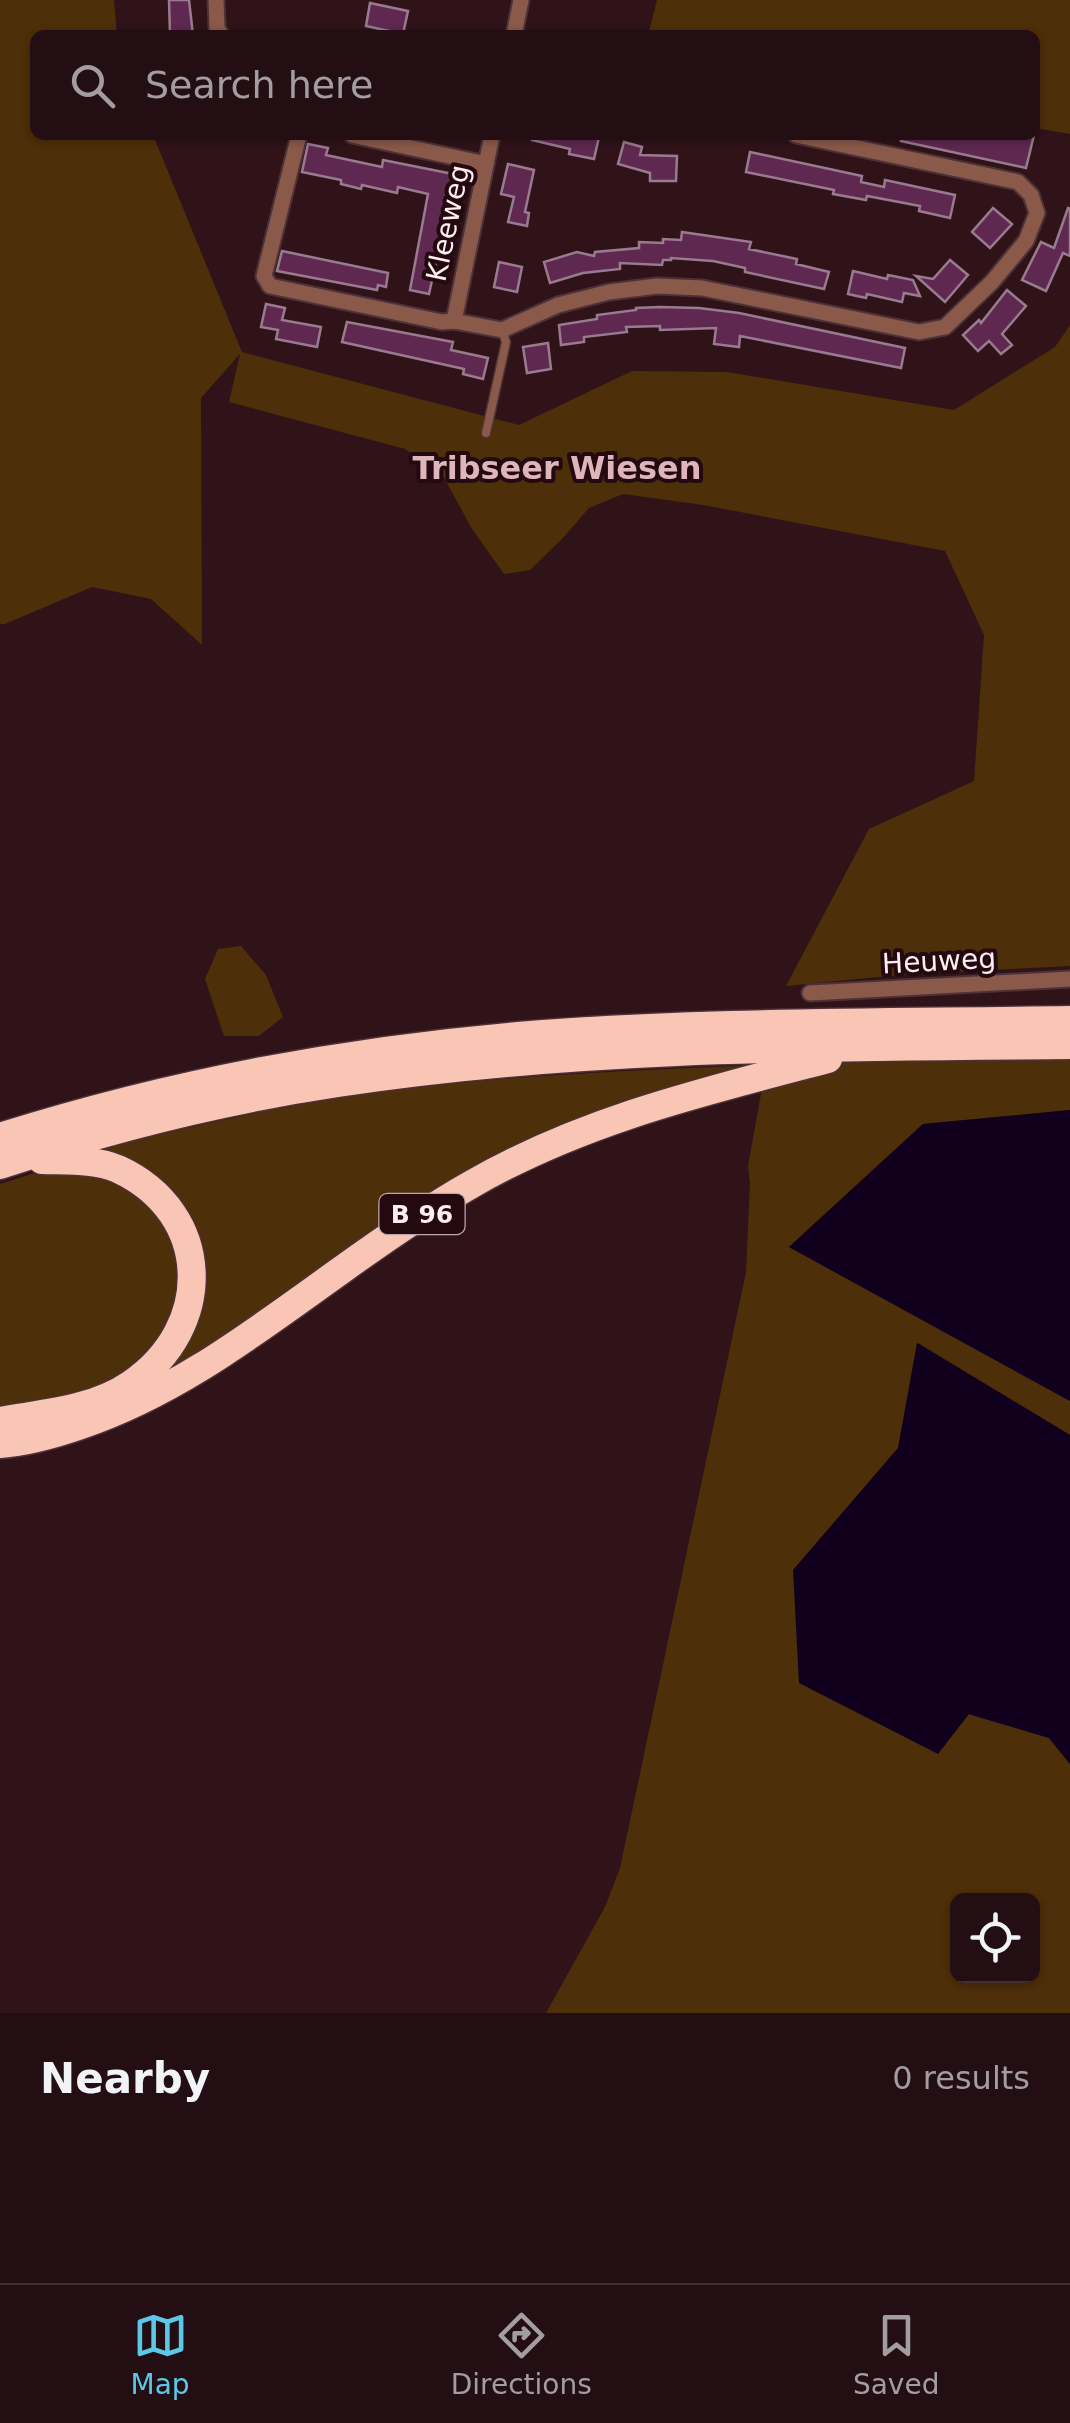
<!DOCTYPE html>
<html lang="en">
<head>
<meta charset="utf-8">
<style>
	:root { --surface:#230e13; --page:#2b171c; --text:#f1f3f6; --muted:#a39ca0; --line:#402e33; --accent:#5bc8e7 }
	body { margin:0; font-family:"DejaVu Sans",sans-serif; background:var(--page); color:var(--text) }
	.controls { position:absolute; right:30px; bottom:30px; display:grid; overflow:hidden; border-radius:15px; box-shadow:0 2px 8px #0004 }
	.controls button { width:90px; height:90px; display:grid; place-items:center; padding:0; border:0; border-bottom:2px solid var(--line); background:var(--surface); color:var(--text); font:50px sans-serif }
	.list { margin:0; padding:0; list-style:none }
	h2 { display:flex; justify-content:space-between; align-items:center; height:130px; margin:0; padding:0 40px; font-size:42px }
	h2 small { font-size:32px; font-weight:400; color:var(--muted) }
	.icon { flex:none; width:55px; height:55px; fill:none; stroke:currentColor; stroke-width:2; stroke-linecap:round; stroke-linejoin:round }
	.map { position:relative; flex:none; width:1070px; height:2013px; overflow:hidden }
	.search { position:absolute; background:var(--surface); box-shadow:0 2px 8px #0004; left:30px; right:30px; top:30px; height:110px; display:flex; align-items:center; gap:25px; box-sizing:border-box; padding:0 35px; border-radius:15px; color:var(--muted); font-size:38px }
	.sheet { height:270px; background:var(--surface) }
	nav { display:flex; justify-content:space-around; align-items:center; box-sizing:border-box; height:140px; border-top:2px solid var(--line); background:var(--surface); font-size:28px; color:var(--muted) }
	nav a { display:grid; justify-items:center; gap:5px }
	nav .on { color:var(--accent) }
	.map>svg:first-child { display:block }
	.green { fill:#4d2f09; fill-rule:evenodd }
	.water { fill:#10001e }
	.building { fill:#5f2851; stroke:#997b8f; stroke-width:2.5 }
	.lines { fill:none; stroke-linecap:round; stroke-linejoin:round }
	.lane-casing { stroke:#4c3237; stroke-width:11 }
	.street-casing { stroke:#4c3237; stroke-width:19 }
	.highway-casing { stroke:#4c3237; stroke-width:31 }
	.lane { stroke:#8b594a; stroke-width:8 }
	.street { stroke:#8b594a; stroke-width:15 }
	.highway { stroke:#f9c6b6; stroke-width:28 }
	.labels { text-anchor:middle; dominant-baseline:central; stroke-width:8; stroke-linejoin:round; paint-order:stroke }
	.shield { fill:#240910; stroke:#bda9ad; stroke-width:2.5 }
	.shield-label { font-size:25px; font-weight:bold; fill:#ffeef0 }
	.street-label { font-size:28px; fill:#ffeef0; stroke:#240910 }
	.quarter-label { font-size:32px; font-weight:bold; fill:#ddb5bb; stroke:#240910 }
</style>
</head>
<body>
<div class="map">
<svg width="1070" height="2013" viewBox="0 0 1070 2013">
	<rect width="100%" height="100%" fill="#2f1319"/>
	<g class="green">
		<polygon points="0,0 114,0 117,35 35,35 35,135 153,135 242,352 519,425 632,371 727,372 954,410 1055,347 1070,325 1070,966 899,975 786,986 869,829 974,781 984,635 945,551 703,505 623,494 589,508 563,538 530,570 504,574 472,529 442,474 405,449 229,402 240,354 201,398 202,645 151,599 92,587 5,624 0,624"/>
		<polygon points="657,0 1070,0 1070,134 1035,128 1035,35 648,35"/>
		<polygon points="241,946 266,975 283,1017 259,1036 224,1036 205,979 218,949"/>
		<path d="M1070 1045V1110L923 1124 789 1247 1070 1401V1435L918 1343 898 1448 794 1570 968 1714 1049 1738 1070 1764V2013H546L605 1907 620 1868 746 1272 750 1184 748 1166 762 1088 876 1047ZM958 1900H1032V1976H958Z"/>
		<path d="M789 1064 585 1123 183 1371 0 1429 165 1367 196 1244 95 1150C169 1132 243 1114 319 1101 474 1076 632 1070 789 1064Z"/>
		<polygon points="44,1170 121,1175 183,1246 174,1331 112,1388 0,1417 0,1184"/>
	</g>
	<g class="water">
		<polygon points="1070,1110 1070,1401 789,1247 923,1124"/>
		<polygon points="917,1343 1070,1435 1070,1764 1049,1738 969,1714 938,1754 799,1683 793,1570 898,1448"/>
	</g>
	<g class="building">
		<polygon points="169,0 189,0 193,35 170,35"/>
		<polygon points="370,3 408,11 403,34 366,26"/>
		<polygon points="532,135 588,135 599,137 594,159 569,154 570,149 532,140"/>
		<polygon points="902,135 1034,135 1026,168 901,141"/>
		<polygon points="624,142 642,147 640,155 677,156 676,181 650,181 650,173 618,164"/>
		<polygon points="308,144 328,148 326,155 382,167 383,160 458,175 451,213 447,212 429,294 410,290 428,194 398,187 397,193 362,185 361,189 341,184 341,180 302,172"/>
		<polygon points="750,152 862,176 861,182 884,187 885,180 955,195 950,218 919,211 920,206 867,196 866,200 833,194 834,190 746,172"/>
		<polygon points="508,164 534,170 525,212 529,213 527,226 508,222 514,197 501,194"/>
		<polygon points="993,208 1012,224 990,248 972,232"/>
		<polygon points="1068,208 1070,209 1070,256 1063,253 1046,291 1022,280 1041,242 1054,248"/>
		<polygon points="682,232 751,242 749,249 797,259 796,264 829,272 824,289 745,272 745,268 713,261 671,258 671,260 663,260 662,265 620,263 620,269 583,273 550,283 544,262 577,252 594,256 595,252 639,248 639,242 663,243 663,239 681,240"/>
		<polygon points="282,251 388,273 386,287 378,285 377,290 277,271"/>
		<polygon points="950,260 968,275 945,302 916,276 933,279"/>
		<polygon points="499,262 522,267 517,292 494,287"/>
		<polygon points="853,271 887,279 888,275 913,280 920,296 904,293 902,302 867,294 866,298 848,294"/>
		<polygon points="1007,290 1026,306 1002,334 1012,345 1001,354 989,341 978,351 963,335 979,320 981,323"/>
		<polygon points="266,304 285,308 282,320 321,327 317,347 276,339 278,330 261,327"/>
		<polygon points="660,307 699,308 739,313 905,348 901,368 740,336 739,347 714,344 716,328 660,330 660,326 626,327 627,332 584,337 584,342 561,345 559,325 597,319 597,315 636,310 636,308"/>
		<polygon points="347,322 453,342 451,350 488,358 483,379 463,374 464,369 342,342"/>
		<polygon points="548,343 551,369 527,373 523,347"/>
	</g>
	<g class="lines">
		<defs>
			<polyline id="lane" points="486,433 506,342 502,330"/>
			<g id="street">
				<polyline points="216,0 217,28 221,35"/>
				<polyline points="514,35 521,0"/>
				<polyline points="299,135 264,276 270,286 442,322 454,321 502,330 558,305 609,292 657,286 702,288 919,332 945,327 992,282 1026,241 1037,213 1031,195 1018,182 796,135"/>
				<polyline points="352,135 486,164"/>
				<polyline points="454,321 492,135"/>
				<polyline points="810,993 1070,979"/>
			</g>
			<g id="highway">
				<path d="M0 1137C168 1084 343 1051 518 1036 702 1021 886 1023 1070 1020"/>
				<path d="M0 1165C109 1129 224 1100 338 1083 580 1046 826 1047 1070 1045"/>
				<path d="M0 1421C44 1413 93 1410 131 1384 215 1327 213 1213 118 1169 95 1159 67 1161 42 1160"/>
				<path d="M0 1444C27 1442 55 1434 81 1425 178 1392 257 1330 340 1271 383 1240 426 1210 472 1184 583 1120 706 1091 828 1059"/>
			</g>
		</defs>
		<use href="#lane" class="lane-casing"/>
		<use href="#street" class="street-casing"/>
		<use href="#highway" class="highway-casing"/>
		<use href="#lane" class="lane"/>
		<use href="#street" class="street"/>
		<use href="#highway" class="highway"/>
	</g>
	<g class="labels">
		<rect class="shield" x="379.5" y="1194" width="85" height="40" rx="8"/>
		<g class="shield-label">
			<text x="422" y="1214">B 96</text>
		</g>
		<g class="street-label">
			<text transform="translate(448 223) rotate(-78)">Kleeweg</text>
			<text transform="translate(939 961) rotate(-3)">Heuweg</text>
		</g>
		<g class="quarter-label">
			<text x="557" y="468">Tribseer Wiesen</text>
		</g>
	</g>
</svg>
<div class="controls">
<button><svg class="icon" aria-label="locate" viewBox="0 0 24 24"><circle cx="12" cy="12" r="6"/><path d="M12 2v4M12 18v4M2 12h4M18 12h4"/></svg></button>
</div>
<div class="search"><svg class="icon" aria-label="search" viewBox="0 0 24 24"><circle cx="10" cy="10" r="6"/><path d="M15 15l6 6"/></svg>Search here</div>
</div>
<section class="sheet">
<h2>Nearby<small>0 results</small></h2>
<ul class="list">
</ul>
</section>
<nav>
<a class="on"><svg class="icon" aria-label="map" viewBox="0 0 24 24"><path d="M3 6l6-2 6 2 6-2v14l-6 2-6-2-6 2zM9 4v14M15 6v14"/></svg>Map</a>
<a><svg class="icon" aria-label="directions" viewBox="0 0 24 24"><path d="M12 3l9 9-9 9-9-9zM9 14v-3h6M13 9l2 2-2 2"/></svg>Directions</a>
<a><svg class="icon" aria-label="saved" viewBox="0 0 24 24"><path d="M7 4h10v16l-5-4-5 4z"/></svg>Saved</a>
</nav>
</body>
</html>
